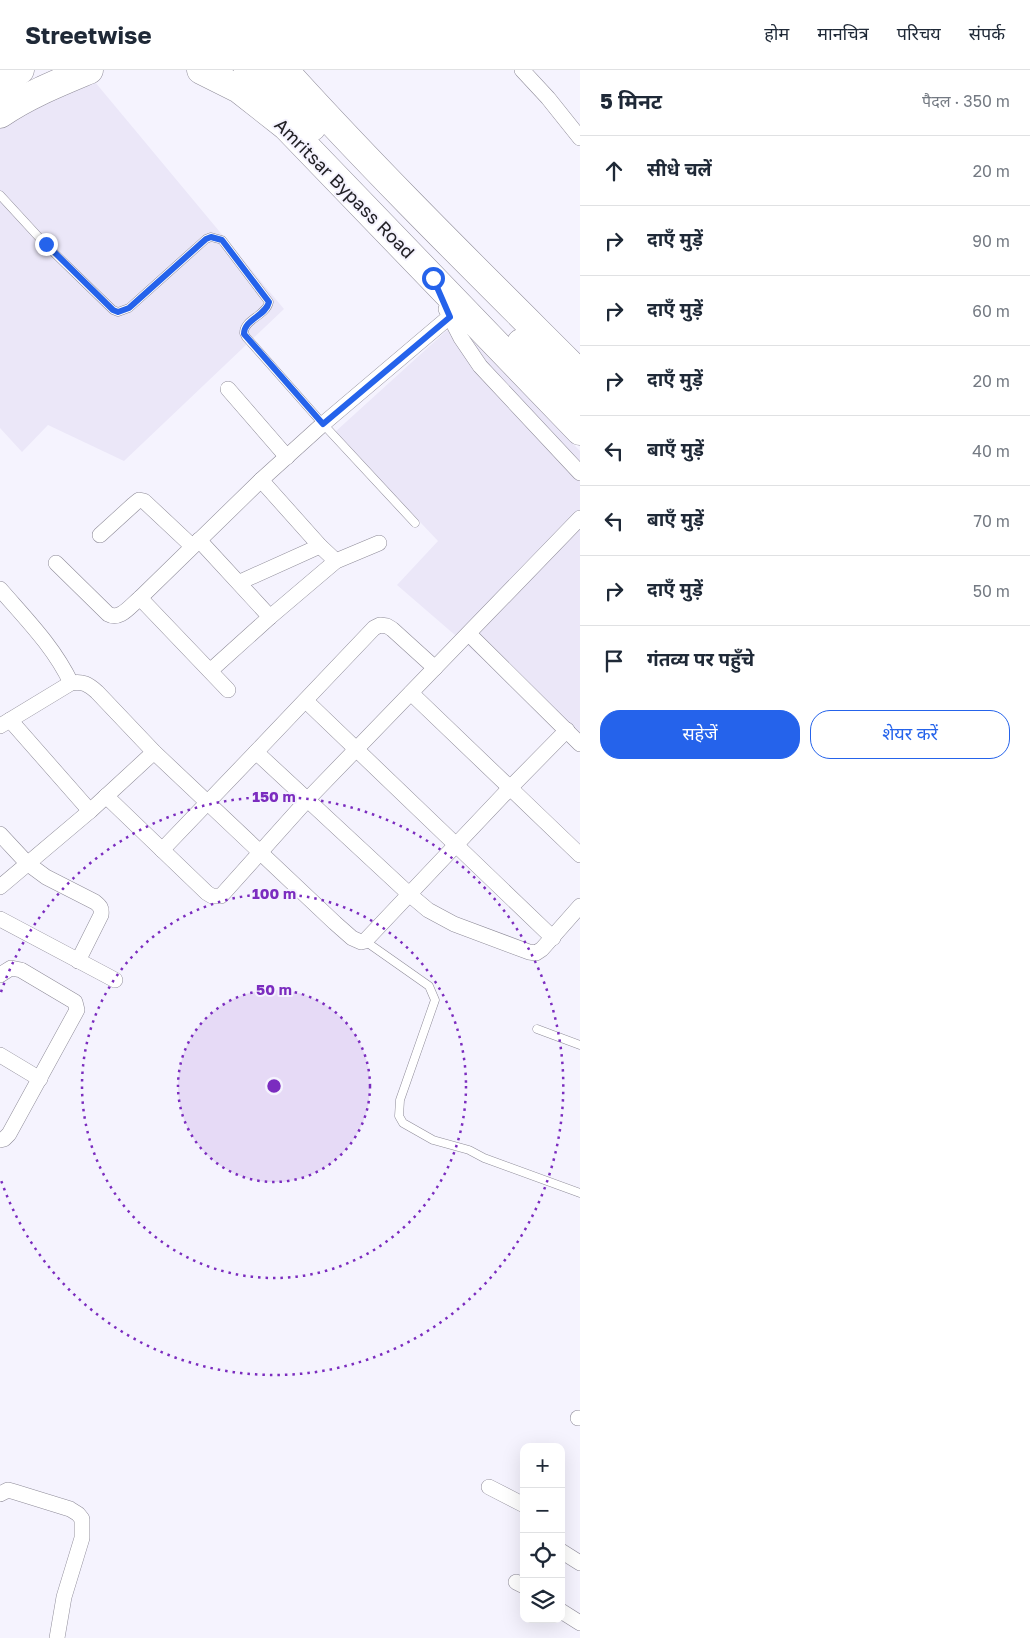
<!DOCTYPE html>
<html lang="hi">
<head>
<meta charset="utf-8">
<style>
	:root { --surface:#fff; --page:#f2f2f3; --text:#1f2937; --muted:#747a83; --line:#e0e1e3; --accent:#2563eb }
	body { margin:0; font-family:"Golos Text","Noto Sans Devanagari",sans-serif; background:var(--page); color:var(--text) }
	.controls { position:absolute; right:15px; bottom:15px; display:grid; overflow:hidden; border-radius:10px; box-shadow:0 5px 20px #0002 }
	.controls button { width:45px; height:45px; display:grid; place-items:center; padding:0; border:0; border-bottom:1px solid var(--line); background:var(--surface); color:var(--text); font:25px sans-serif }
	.stop { position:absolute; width:15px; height:15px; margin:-11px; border:4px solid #2563eb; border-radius:50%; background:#fff }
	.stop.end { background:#2563eb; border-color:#fff; box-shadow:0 1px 5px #0008 }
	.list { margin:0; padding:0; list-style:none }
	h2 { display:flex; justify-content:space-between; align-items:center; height:65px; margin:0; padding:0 20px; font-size:21px }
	h2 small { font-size:16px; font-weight:400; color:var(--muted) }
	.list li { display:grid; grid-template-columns:32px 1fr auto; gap:15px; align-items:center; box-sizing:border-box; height:70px; padding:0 20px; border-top:1px solid var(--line) }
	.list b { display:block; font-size:19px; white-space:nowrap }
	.list em { font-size:16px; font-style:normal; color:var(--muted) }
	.actions { display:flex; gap:10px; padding:15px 20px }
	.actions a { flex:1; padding:11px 0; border:1px solid var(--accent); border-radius:20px; text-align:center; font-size:18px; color:var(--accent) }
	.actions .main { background:var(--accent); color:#fff }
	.icon { flex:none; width:28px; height:28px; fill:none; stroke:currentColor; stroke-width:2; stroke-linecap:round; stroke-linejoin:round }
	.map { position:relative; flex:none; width:580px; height:1568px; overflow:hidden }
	header { display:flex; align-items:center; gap:30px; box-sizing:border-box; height:70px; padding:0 25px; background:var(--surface); border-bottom:1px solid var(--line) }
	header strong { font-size:24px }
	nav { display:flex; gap:28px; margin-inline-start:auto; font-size:18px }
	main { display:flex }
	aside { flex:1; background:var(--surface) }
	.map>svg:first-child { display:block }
	.built { fill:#ebe7f8 }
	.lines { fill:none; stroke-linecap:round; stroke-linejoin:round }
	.lane-casing { stroke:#8e8b98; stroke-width:9 }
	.street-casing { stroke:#8e8b98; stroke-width:16 }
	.highway-casing { stroke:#8e8b98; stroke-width:29 }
	.lane { stroke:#fff; stroke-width:8 }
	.street { stroke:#fff; stroke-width:15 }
	.highway { stroke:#fff; stroke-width:28 }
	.route { stroke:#2563eb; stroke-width:6 }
	.ring { fill:none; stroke:#7b2cbf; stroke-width:2.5; stroke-dasharray:2.5 5 }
	.labels { text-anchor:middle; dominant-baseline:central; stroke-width:4; stroke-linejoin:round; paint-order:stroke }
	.street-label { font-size:18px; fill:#222126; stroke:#f5f3fe }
	.centre { fill:#7b2cbf; stroke:#f5f3fe; stroke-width:2.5 }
	.ring-label { font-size:15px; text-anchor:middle; font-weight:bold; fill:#7b2cbf; stroke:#f5f3fe; stroke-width:4; stroke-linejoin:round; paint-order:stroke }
</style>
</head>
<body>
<header>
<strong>Streetwise</strong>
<nav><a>होम</a><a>मानचित्र</a><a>परिचय</a><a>संपर्क</a></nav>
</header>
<main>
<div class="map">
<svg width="580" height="1568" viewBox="0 0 580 1568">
	<rect width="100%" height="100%" fill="#f5f3fe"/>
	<g class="built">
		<polygon points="53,0 85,0 284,239 124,391 48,355 22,382 0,358 0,37"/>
		<polygon points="455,253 580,381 580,673 397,515 438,471 335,362"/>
	</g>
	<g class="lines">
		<defs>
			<g id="lane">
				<path d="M0 125 46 175 113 240 118 242 129 238 206 169 211 167 222 170 269 232C266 246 244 249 244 263L246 267 323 354 415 453"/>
				<polyline points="365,871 429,916 435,930 400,1030 399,1046 403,1053 433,1070 469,1080 484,1088 580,1123"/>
				<polyline points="537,959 580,975"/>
			</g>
			<g id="street">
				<polyline points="522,0 548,28 580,68"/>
				<polyline points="446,239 461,268 480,296 580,403"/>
				<polyline points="228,319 287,387"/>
				<polyline points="261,410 320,476 336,491"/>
				<polyline points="100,465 134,434 139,430 144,431 192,476"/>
				<polyline points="199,470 270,547"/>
				<path d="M56 493 108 544C120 551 130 536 140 528L261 410 323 354 461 237"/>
				<polyline points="240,512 320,476"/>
				<path d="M0 519C26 549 54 577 71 613"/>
				<polyline points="140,528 228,620"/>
				<polyline points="469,564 580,674"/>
				<polyline points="435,598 392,559 387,556 380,555 374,558 256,682 409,824 428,840 454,854 529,882 536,883 542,879 580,836"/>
				<polyline points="210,601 270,547 336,491 379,473"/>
				<polyline points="411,623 580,785"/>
				<polyline points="306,631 553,868"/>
				<polyline points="10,650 90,741"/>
				<path d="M0 656 71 613C83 611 88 614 97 622L154 682 90 741 0 817"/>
				<polyline points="154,682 335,853 352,868 361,872 365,871 509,719 567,660"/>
				<polyline points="106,726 207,823 212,826 221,826 308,729 580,448"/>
				<path d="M0 764 27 793 46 807 95 832C100 836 102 838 101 845L78 891"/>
				<polyline points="162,780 256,682"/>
				<polyline points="0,849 115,910"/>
				<polyline points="0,905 11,898 21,900 75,932 77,940 9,1064 4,1069 0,1070"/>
				<polyline points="0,985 40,1009"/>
				<polyline points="578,1348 580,1348"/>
				<polyline points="489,1417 524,1435"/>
				<polyline points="0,1424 8,1420 15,1422 70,1439 78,1444 82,1449 82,1468 64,1527 57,1568"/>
				<polyline points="561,1481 580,1493"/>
				<polyline points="516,1512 524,1516"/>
				<polyline points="561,1541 580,1553"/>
			</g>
			<g id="highway">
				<polyline points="201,0 239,19 286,56 580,361"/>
				<polyline points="248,0 273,18 312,57"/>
				<path d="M284 0C379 105 480 204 580 304"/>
				<polyline points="0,16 20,0"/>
				<path d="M0 44C28 25 58 13 89 0"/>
				<polyline points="521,273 580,333"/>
			</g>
		</defs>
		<use href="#lane" class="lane-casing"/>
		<use href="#street" class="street-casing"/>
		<use href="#highway" class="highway-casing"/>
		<use href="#lane" class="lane"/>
		<use href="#street" class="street"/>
		<use href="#highway" class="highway"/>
	</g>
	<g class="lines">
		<path class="route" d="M46 174 113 240 118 242 129 238 206 169 211 167 222 170 269 232C266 246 244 249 244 264L323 354 450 247 433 208"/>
	</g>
	<circle cx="274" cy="1016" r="96" fill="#7b2cbf" fill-opacity=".12"/>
	<g class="ring">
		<circle cx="274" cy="1016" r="96"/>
		<circle cx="274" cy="1016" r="192"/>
		<path d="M1 922A289 289 0 1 1 1 1110"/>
	</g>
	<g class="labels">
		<g class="street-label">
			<text transform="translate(345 118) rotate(45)">Amritsar Bypass Road</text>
		</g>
	</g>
	<circle cx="274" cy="1016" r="8" class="centre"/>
	<g class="ring-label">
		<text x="274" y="732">150 m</text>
		<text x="274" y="829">100 m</text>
		<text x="274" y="925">50 m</text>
	</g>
</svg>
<div class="controls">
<button>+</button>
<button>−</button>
<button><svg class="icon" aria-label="locate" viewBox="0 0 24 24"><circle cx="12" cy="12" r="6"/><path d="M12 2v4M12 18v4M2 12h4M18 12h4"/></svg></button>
<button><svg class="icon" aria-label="layers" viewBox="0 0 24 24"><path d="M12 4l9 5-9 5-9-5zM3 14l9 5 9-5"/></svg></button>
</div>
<div class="stop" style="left:433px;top:208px"></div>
<div class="stop end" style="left:46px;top:174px"></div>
</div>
<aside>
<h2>5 मिनट<small>पैदल · 350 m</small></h2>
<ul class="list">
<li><svg class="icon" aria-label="ahead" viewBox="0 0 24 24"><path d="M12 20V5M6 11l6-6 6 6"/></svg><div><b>सीधे चलें</b></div><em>20 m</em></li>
<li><svg class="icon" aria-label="right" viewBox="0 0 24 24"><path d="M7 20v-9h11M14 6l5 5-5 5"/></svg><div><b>दाएँ मुड़ें</b></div><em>90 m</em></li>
<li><svg class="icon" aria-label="right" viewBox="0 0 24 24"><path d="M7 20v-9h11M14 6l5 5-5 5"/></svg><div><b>दाएँ मुड़ें</b></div><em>60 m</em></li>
<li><svg class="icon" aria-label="right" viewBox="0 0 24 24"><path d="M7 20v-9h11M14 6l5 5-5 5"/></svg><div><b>दाएँ मुड़ें</b></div><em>20 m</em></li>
<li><svg class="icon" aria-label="left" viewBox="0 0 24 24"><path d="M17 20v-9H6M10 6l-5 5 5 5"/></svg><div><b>बाएँ मुड़ें</b></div><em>40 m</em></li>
<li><svg class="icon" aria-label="left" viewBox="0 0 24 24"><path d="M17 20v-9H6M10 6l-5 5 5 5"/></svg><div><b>बाएँ मुड़ें</b></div><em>70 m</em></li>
<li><svg class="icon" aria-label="right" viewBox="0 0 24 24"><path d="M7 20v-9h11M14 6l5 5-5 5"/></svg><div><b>दाएँ मुड़ें</b></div><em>50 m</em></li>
<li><svg class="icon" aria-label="arrive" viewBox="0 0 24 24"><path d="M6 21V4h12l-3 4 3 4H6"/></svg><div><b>गंतव्य पर पहुँचे</b></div></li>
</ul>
<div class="actions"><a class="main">सहेजें</a><a>शेयर करें</a></div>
</aside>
</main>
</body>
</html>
